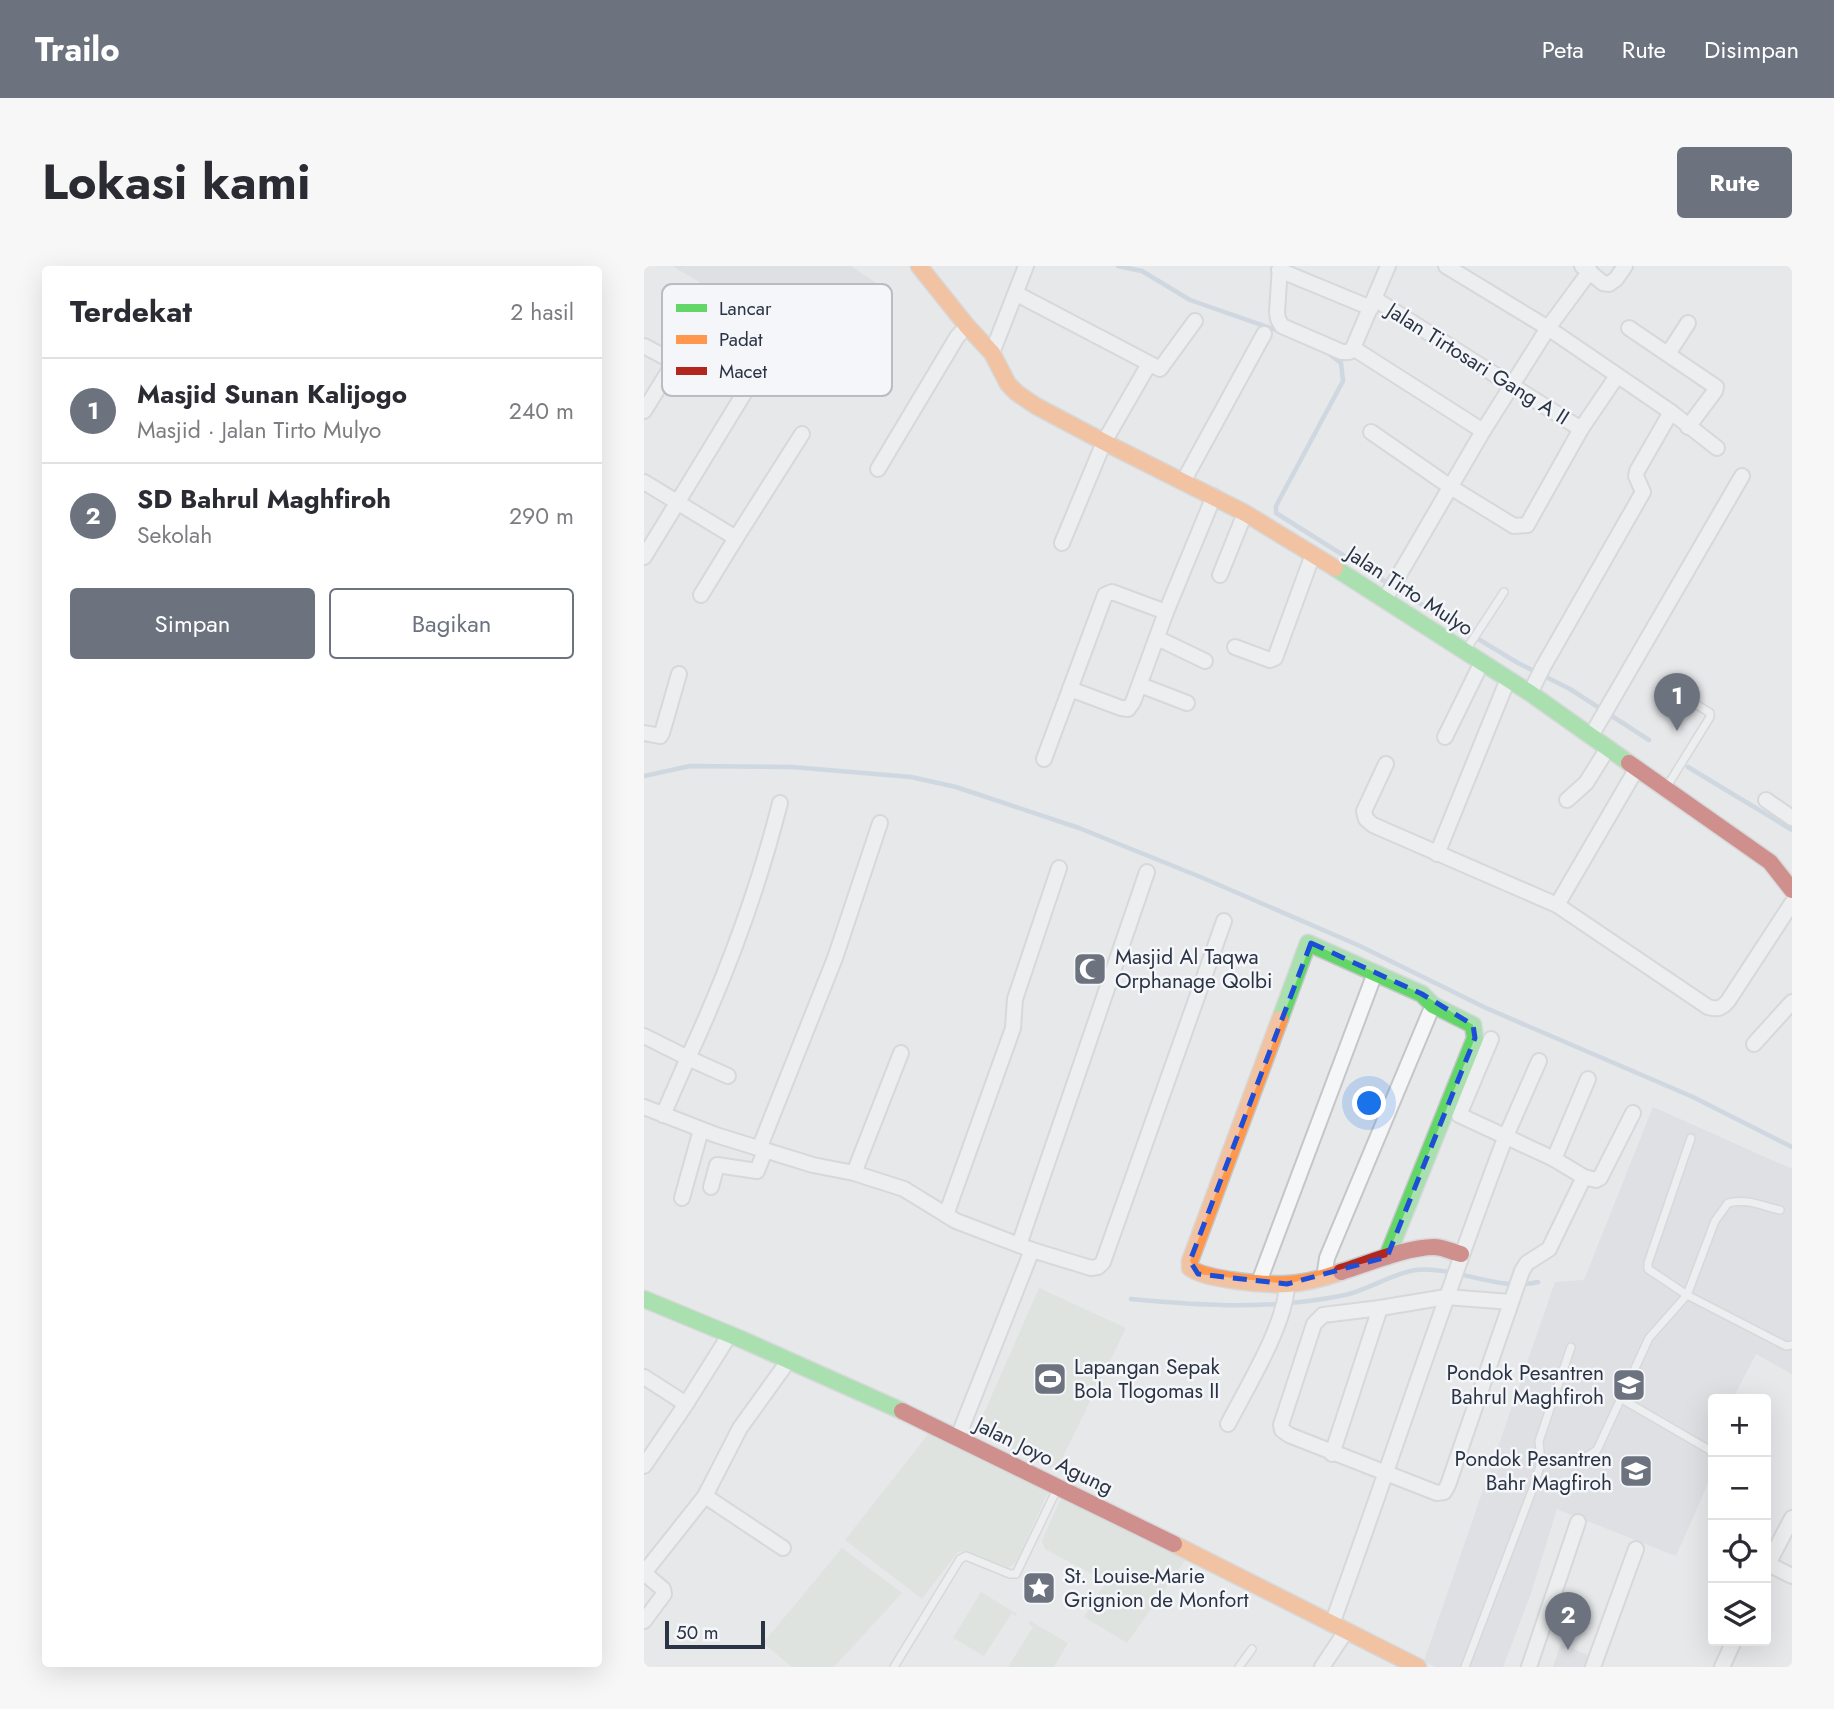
<!DOCTYPE html>
<html lang="id">
<head>
<meta charset="utf-8">
<style>
	:root { --surface:#fff; --page:#f7f7f7; --text:#2b2b33; --muted:#7c7c81; --line:#e1e1e2; --accent:#6c737f }
	body { margin:0; font-family:Jost,sans-serif; background:var(--page); color:var(--text) }
	.controls { position:absolute; right:21px; bottom:21px; display:grid; overflow:hidden; border-radius:7px; box-shadow:0 7px 28px #0002 }
	.controls button { width:63px; height:63px; display:grid; place-items:center; padding:0; border:0; border-bottom:2px solid var(--line); background:var(--surface); color:var(--text); font:35px sans-serif }
	.scale { position:absolute; left:21px; bottom:18px; width:100px; box-sizing:border-box; padding-left:7px; border:4px solid #2b3445; border-top:0; font-size:19px; line-height:24px; white-space:nowrap; color:#2b3445; -webkit-text-stroke:5px #f4f6f9; paint-order:stroke }
	.you { position:absolute; left:726px; top:838px; width:24px; height:24px; margin:-18px; border:5px solid #fff; border-radius:50%; background:#1a73e8; box-shadow:0 0 0 10px #1a73e833 }
	.badge { display:grid; place-items:center; width:46px; height:46px; border-radius:50%; background:var(--accent); color:#fff; font-size:23px; font-weight:700 }
	.pin { position:absolute; translate:-50% -58px; filter:drop-shadow(0 2px 4px #0008) }
	.pin::after { content:''; position:absolute; top:37px; width:24px; height:21px; background:inherit; clip-path:polygon(0 0,100% 0,50% 100%) }
	.list { margin:0; padding:0; list-style:none }
	h2 { display:flex; justify-content:space-between; align-items:center; height:91px; margin:0; padding:0 28px; font-size:30px }
	h2 small { font-size:23px; font-weight:400; color:var(--muted) }
	.list li { display:grid; grid-template-columns:46px 1fr auto; gap:21px; align-items:center; box-sizing:border-box; height:105px; padding:0 28px; border-top:2px solid var(--line) }
	.list b { display:block; font-size:26px; white-space:nowrap }
	.list p { margin:0; font-size:23px; white-space:nowrap; color:var(--muted) }
	.list em { font-size:23px; font-style:normal; color:var(--muted) }
	.actions { display:flex; gap:14px; padding:21px 28px }
	.actions a { flex:1; padding:16px 0; border:2px solid var(--accent); border-radius:7px; text-align:center; font-size:24px; color:var(--accent) }
	.actions .main { background:var(--accent); color:#fff }
	.icon { flex:none; width:38px; height:38px; fill:none; stroke:currentColor; stroke-width:2; stroke-linecap:round; stroke-linejoin:round }
	.map { position:relative; flex:none; width:1148px; height:1401px; overflow:hidden; border-radius:7px }
	header { display:flex; align-items:center; gap:42px; box-sizing:border-box; height:98px; padding:0 35px; background:var(--accent); color:#fff }
	header strong { font-size:33px }
	nav { display:flex; gap:38px; margin-inline-start:auto; font-size:24px }
	.intro { display:flex; align-items:center; justify-content:space-between; box-sizing:border-box; height:168px; padding:0 42px }
	h1 { margin:0; font-size:49px }
	.button { padding:18px 32px; border-radius:7px; background:var(--accent); color:#fff; font-size:24px; font-weight:700 }
	main { display:flex; gap:42px; padding:0 42px }
	aside { flex:1; background:var(--surface); border-radius:7px; box-shadow:0 7px 28px #0002 }
	.map>svg:first-child { display:block }
	.built { fill:#d4d7dd }
	.green { fill:#d6ded6 }
	.lines { fill:none; stroke-linecap:round; stroke-linejoin:round }
	.stream { stroke:#b4c4d5; stroke-width:4.5 }
	.lane-casing { stroke:#c4c6c8; stroke-width:10 }
	.street-casing { stroke:#c4c6c8; stroke-width:18 }
	.fast-casing { stroke:#c4c6c8; stroke-width:19 }
	.slow-casing { stroke:#c4c6c8; stroke-width:19 }
	.jam-casing { stroke:#c4c6c8; stroke-width:19 }
	.lane { stroke:#f5f6f7; stroke-width:7 }
	.street { stroke:#f5f6f7; stroke-width:14 }
	.fast { stroke:#63d668; stroke-width:16 }
	.slow { stroke:#ff974d; stroke-width:16 }
	.jam { stroke:#b3261e; stroke-width:16 }
	.marked { fill:none; stroke:#1d4ed8; stroke-width:5; stroke-dasharray:14 9; stroke-linejoin:round }
	.labels { text-anchor:middle; dominant-baseline:central; stroke-width:5; stroke-linejoin:round; paint-order:stroke }
	.street-label { font-size:21px; fill:#2b3445; stroke:#f4f6f9 }
	.poi-label { font-size:21px; fill:#2b3445; stroke:#f4f6f9; text-anchor:start }
	.key { fill:#f4f6f9; stroke:#b8bcc3; stroke-width:2 }
	.key-label { font-size:19px; fill:#2b3445 }
</style>
</head>
<body>
<header>
<strong>Trailo</strong>
<nav><a>Peta</a><a>Rute</a><a>Disimpan</a></nav>
</header>
<div class="intro"><h1>Lokasi kami</h1><a class="button">Rute</a></div>
<main>
<aside>
<h2>Terdekat<small>2 hasil</small></h2>
<ul class="list">
<li><span class="badge">1</span><div><b>Masjid Sunan Kalijogo</b><p>Masjid · Jalan Tirto Mulyo</p></div><em>240 m</em></li>
<li><span class="badge">2</span><div><b>SD Bahrul Maghfiroh</b><p>Sekolah</p></div><em>290 m</em></li>
</ul>
<div class="actions"><a class="main">Simpan</a><a>Bagikan</a></div>
</aside>
<div class="map">
<svg width="1148" height="1401" viewBox="0 0 1148 1401">
	<rect width="100%" height="100%" fill="#e6e8ea"/>
	<g class="built">
		<polygon points="28,0 207,0 232,17 183,90"/>
		<polygon points="1009,841 1148,903 1148,1108 1112,1088 1090,1130 1092,1133 1069,1133 1069,1206 1032,1290 913,1243 887,1327 859,1401 791,1401 780,1395 911,1016 940,1014"/>
		<polygon points="917,1378 947,1390 943,1401 909,1401"/>
	</g>
	<g class="green">
		<polygon points="395,1022 482,1062 412,1205 332,1165"/>
		<polygon points="285,1167 404,1226 372,1297 364,1302 322,1285 314,1286 278,1333 201,1274"/>
		<polygon points="417,1232 542,1293 483,1377 440,1351 461,1317 459,1314 401,1283 398,1275"/>
		<polygon points="198,1282 258,1327 190,1401 148,1401 119,1377"/>
		<polygon points="337,1326 373,1348 372,1350 368,1347 340,1390 309,1372"/>
		<polygon points="386,1355 424,1377 410,1401 364,1401 389,1361 385,1358"/>
	</g>
	<g class="lines">
		<g class="stream">
			<polyline points="474,0 498,5 546,34 635,65"/>
			<polyline points="684,87 697,97 699,115 632,240 632,247 801,353 874,397 926,423 1005,474"/>
			<polyline points="1044,501 1148,564"/>
			<polyline points="0,510 46,500 148,501 267,511 312,521 435,562 559,612 716,680 842,742 1049,831 1148,881"/>
			<path d="M487 1033C561 1040 628 1044 701 1029 725 1024 748 1007 772 1004 812 1000 854 1026 894 1016"/>
		</g>
		<defs>
			<g id="lane">
				<polyline points="822,384 860,326"/>
				<polyline points="1022,522 1066,451 1066,447 1039,430"/>
				<polyline points="1047,872 1004,997 1004,1003 1043,1029 1142,1080 1148,1079"/>
				<polyline points="976,1132 1069,1186"/>
				<path d="M897 1196 944 1190 953 1184 1005 1072 1043 1029 1071 955 1084 937C1104 932 1117 940 1136 944"/>
				<polyline points="250,1401 316,1293 322,1290 366,1308 372,1308 414,1221"/>
				<polyline points="595,1401 608,1383"/>
				<polyline points="821,1401 891,1217 897,1196 895,1175 927,1081"/>
			</g>
			<g id="street">
				<polyline points="636,0 633,46 634,53 638,60 698,86 705,86 709,82 744,0"/>
				<polyline points="802,0 904,62 1027,146 1073,182"/>
				<polyline points="938,0 959,17 965,18 972,13 981,0"/>
				<polyline points="635,4 727,42"/>
				<polyline points="373,28 516,103 551,55"/>
				<polyline points="731,33 937,163"/>
				<polyline points="985,62 1072,121 1071,125 1044,161"/>
				<polyline points="0,80 30,96"/>
				<polyline points="709,82 839,165"/>
				<polyline points="348,87 382,0"/>
				<polyline points="1024,88 1044,57"/>
				<polyline points="115,103 144,119"/>
				<polyline points="0,145 47,69 54,69 115,103 0,291"/>
				<polyline points="727,166 808,222 870,260 883,259 937,163 973,110"/>
				<polyline points="234,203 313,71 323,60"/>
				<polyline points="0,216 92,272 158,168"/>
				<polyline points="539,216 620,68"/>
				<polyline points="418,277 460,176 505,98"/>
				<polyline points="576,309 601,247"/>
				<polyline points="57,329 92,272"/>
				<polyline points="741,333 839,165 904,62 946,5"/>
				<polyline points="513,372 561,395"/>
				<polyline points="591,381 626,394 631,392 669,288"/>
				<polyline points="496,419 543,437"/>
				<polyline points="426,423 477,442 484,443 489,436 522,346 570,230"/>
				<polyline points="886,427 899,401 999,226 992,210 993,205 1027,146"/>
				<polyline points="0,467 16,470 18,467 35,408"/>
				<polyline points="947,470 1098,210"/>
				<polyline points="801,471 838,396"/>
				<polyline points="400,493 461,329 468,326 522,346"/>
				<path d="M742 498 720 545 722 553 729 559 913 639 1064 741C1074 744 1078 742 1084 735L1148 637"/>
				<polyline points="923,534 942,517 964,482"/>
				<polyline points="1122,534 1148,552"/>
				<polyline points="793,588 864,413"/>
				<polyline points="913,639 993,502"/>
				<path d="M0 770 44 792C82 710 114 624 136 537"/>
				<polyline points="847,773 815,849 910,893 940,911 952,914 956,912 989,847"/>
				<polyline points="1110,778 1148,736"/>
				<polyline points="0,841 72,869 169,899 210,907 260,923 312,955 388,984 447,1002 454,1001 459,996 580,655"/>
				<polyline points="19,849 44,792 84,810"/>
				<polyline points="862,870 895,795"/>
				<polyline points="115,883 191,692 236,557"/>
				<polyline points="910,893 944,813"/>
				<polyline points="210,907 257,787"/>
				<polyline points="67,921 73,899 113,905 121,885"/>
				<polyline points="38,932 57,864"/>
				<polyline points="302,949 369,762 371,733 415,602"/>
				<polyline points="375,979 503,606"/>
				<polyline points="680,1012 683,992 789,739"/>
				<polyline points="615,1016 731,707"/>
				<polyline points="867,1036 802,1031 736,1042 679,1049 670,1058 637,1159 638,1164 645,1169 793,1227 800,1226 804,1219 878,1005 883,997 905,983 940,911"/>
				<polyline points="0,1111 42,1138"/>
				<path d="M584 1158C603 1121 642 1058 643 1018"/>
				<polyline points="314,1171 388,984"/>
				<polyline points="688,1188 736,1042"/>
				<polyline points="0,1200 42,1138 86,1068"/>
				<polyline points="61,1230 139,1282"/>
				<polyline points="1148,1252 1124,1298 1148,1310"/>
				<polyline points="0,1307 61,1230 96,1162 145,1094"/>
				<polyline points="0,1307 19,1323 20,1328 0,1355"/>
				<path d="M688 1358C747 1197 799 1034 860 875"/>
				<polyline points="678,1401 702,1365"/>
				<polyline points="885,1401 934,1256"/>
				<polyline points="949,1401 992,1283"/>
				<polyline points="1078,1401 1090,1375"/>
			</g>
			<g id="fast">
				<polyline points="691,302 886,427 985,497"/>
				<polyline points="636,753 664,677 778,728 789,739 829,759 831,772 743,991"/>
				<polyline points="0,1033 99,1074 258,1145"/>
			</g>
			<g id="slow">
				<polyline points="275,0 323,60 348,87 364,118 373,127 392,140 460,176 601,247 691,302"/>
				<path d="M636 753 546 995V1002C562 1014 622 1019 643 1018 661 1017 680 1012 697 1006"/>
				<polyline points="530,1278 774,1401"/>
			</g>
			<g id="jam">
				<polyline points="985,497 1126,596 1148,624"/>
				<path d="M697 1006C723 998 763 981 790 981 799 981 808 986 817 988"/>
				<polyline points="258,1145 530,1278"/>
			</g>
		</defs>
		<use href="#lane" class="lane-casing"/>
		<use href="#street" class="street-casing"/>
		<use href="#fast" class="fast-casing"/>
		<use href="#slow" class="slow-casing"/>
		<use href="#jam" class="jam-casing"/>
		<use href="#lane" class="lane"/>
		<use href="#street" class="street"/>
		<use href="#fast" class="fast"/>
		<use href="#slow" class="slow"/>
		<use href="#jam" class="jam"/>
	</g>
	<path d="M0 0H1148V1401H0ZM667 677 778 728 829 759 831 772 743 991 643 1018 554 1008 546 995Z" fill="#e6e8ea" fill-opacity=".55" fill-rule="evenodd"/>
	<path class="marked" d="M667 677 778 728 829 759 831 772 743 991 643 1018 554 1008 546 995Z"/>
	<defs>
		<symbol id="mosque-square" viewBox="-11 -11 22 22"><rect x="-9" y="-9" width="18" height="18" rx="4" fill="#6c737f" stroke="#f4f6f9"/><path d="M3.5-4.9A6 6 0 1 0 3.5 4.9A5 5 0 1 1 3.5-4.9Z" fill="#fff"/></symbol>
		<symbol id="stadium-square" viewBox="-11 -11 22 22"><rect x="-9" y="-9" width="18" height="18" rx="4" fill="#6c737f" stroke="#f4f6f9"/><path d="M0-5a6.5 5 0 1 0 0 10a6.5 5 0 1 0 0-10ZM-3.5-1.8h7v3.6h-7Z" fill="#fff"/></symbol>
		<symbol id="school-square" viewBox="-11 -11 22 22"><rect x="-9" y="-9" width="18" height="18" rx="4" fill="#6c737f" stroke="#f4f6f9"/><path d="M0-5L7-2L0 1L-7-2ZM-4 1L0 2.5L4 1V4Q0 6-4 4Z" fill="#fff"/></symbol>
		<symbol id="sight-square" viewBox="-11 -11 22 22"><rect x="-9" y="-9" width="18" height="18" rx="4" fill="#6c737f" stroke="#f4f6f9"/><path d="M0-6L1.8-2.2L6-1.7L2.9 1.2L3.7 5.4L0 3.3L-3.7 5.4L-2.9 1.2L-6-1.7L-1.8-2.2Z" fill="#fff"/></symbol>
	</defs>
	<g fill-rule="evenodd">
		<use href="#mosque-square" x="427" y="684" width="38" height="38"/>
		<use href="#stadium-square" x="387" y="1094" width="38" height="38"/>
		<use href="#school-square" x="966" y="1100" width="38" height="38"/>
		<use href="#school-square" x="973" y="1186" width="38" height="38"/>
		<use href="#sight-square" x="376" y="1303" width="38" height="38"/>
	</g>
	<g class="labels">
		<g class="street-label">
			<text transform="translate(834 98) rotate(32)">Jalan Tirtosari Gang A II</text>
			<text transform="translate(766 325) rotate(33)">Jalan Tirto Mulyo</text>
			<text transform="translate(400 1190) rotate(26)">Jalan Joyo Agung</text>
		</g>
		<g class="poi-label">
			<text x="471" y="691">Masjid Al Taqwa<tspan x="471" dy="24">Orphanage Qolbi</tspan></text>
			<text x="430" y="1101">Lapangan Sepak<tspan x="430" dy="24">Bola Tlogomas II</tspan></text>
			<text x="960" y="1107" text-anchor="end">Pondok Pesantren<tspan x="960" dy="24">Bahrul Maghfiroh</tspan></text>
			<text x="968" y="1193" text-anchor="end">Pondok Pesantren<tspan x="968" dy="24">Bahr Magfiroh</tspan></text>
			<text x="420" y="1310">St. Louise-Marie<tspan x="420" dy="24">Grignion de Monfort</tspan></text>
		</g>
	</g>
	<rect x="18" y="18" width="230" height="112" rx="10" class="key"/>
	<rect x="32" y="38" width="31" height="8" fill="#63d668"/>
	<rect x="32" y="69" width="31" height="9" fill="#ff974d"/>
	<rect x="32" y="101" width="31" height="8" fill="#b3261e"/>
	<g class="key-label">
		<text x="75" y="49">Lancar</text>
		<text x="75" y="80">Padat</text>
		<text x="75" y="112">Macet</text>
	</g>
</svg>
<div class="controls">
<button>+</button>
<button>−</button>
<button><svg class="icon" aria-label="locate" viewBox="0 0 24 24"><circle cx="12" cy="12" r="6"/><path d="M12 2v4M12 18v4M2 12h4M18 12h4"/></svg></button>
<button><svg class="icon" aria-label="layers" viewBox="0 0 24 24"><path d="M12 4l9 5-9 5-9-5zM3 14l9 5 9-5"/></svg></button>
</div>
<div class="scale">50 m</div>
<div class="you"></div>
<div class="pin badge" style="left:1033px;top:465px">1</div>
<div class="pin badge" style="left:924px;top:1384px">2</div>
</div>
</main>
</body>
</html>
